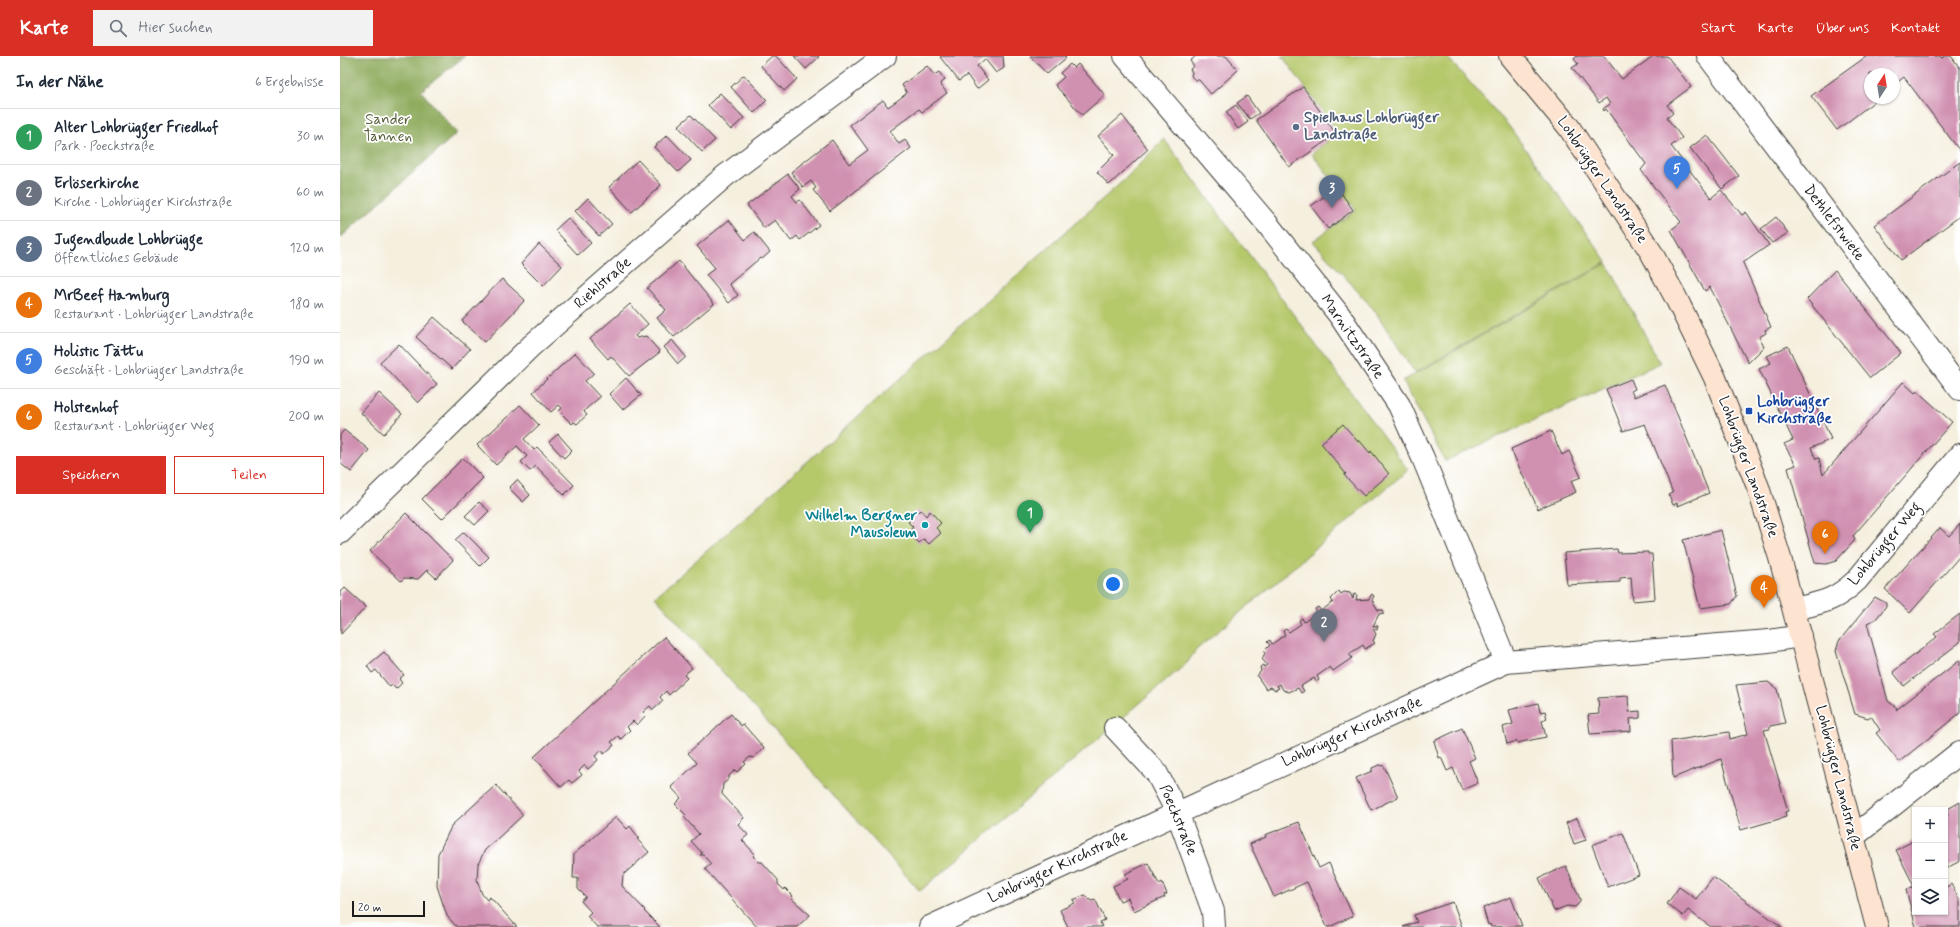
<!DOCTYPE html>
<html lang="de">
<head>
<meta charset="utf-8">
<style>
	:root { --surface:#fff; --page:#f2f2f3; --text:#1f2937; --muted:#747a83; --line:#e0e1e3; --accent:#d93025 }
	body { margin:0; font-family:Mynerve,sans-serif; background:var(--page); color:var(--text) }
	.controls { position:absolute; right:12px; bottom:12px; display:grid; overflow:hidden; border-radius:0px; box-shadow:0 1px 3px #0004 }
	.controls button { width:36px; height:36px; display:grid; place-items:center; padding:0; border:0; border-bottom:1px solid var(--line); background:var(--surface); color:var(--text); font:20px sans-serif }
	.compass { position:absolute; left:1524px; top:12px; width:36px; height:36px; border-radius:50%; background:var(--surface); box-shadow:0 1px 3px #0004; rotate:12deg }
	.scale { position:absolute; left:12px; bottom:10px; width:73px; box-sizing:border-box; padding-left:4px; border:2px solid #1c1c1c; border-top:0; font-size:11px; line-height:14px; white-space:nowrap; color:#1c1c1c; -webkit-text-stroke:3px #fff; paint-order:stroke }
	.you { position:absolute; left:773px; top:528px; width:14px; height:14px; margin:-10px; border:3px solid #fff; border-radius:50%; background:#1a73e8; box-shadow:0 0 0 6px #1a73e833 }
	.badge { display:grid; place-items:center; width:26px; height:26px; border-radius:50%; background:var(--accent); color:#fff; font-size:13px; font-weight:700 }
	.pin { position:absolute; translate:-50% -33px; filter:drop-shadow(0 1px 2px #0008) }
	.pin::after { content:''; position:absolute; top:21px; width:14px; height:12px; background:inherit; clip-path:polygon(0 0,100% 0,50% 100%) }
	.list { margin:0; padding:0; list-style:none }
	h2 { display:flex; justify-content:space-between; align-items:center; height:52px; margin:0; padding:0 16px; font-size:17px }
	h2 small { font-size:13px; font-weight:400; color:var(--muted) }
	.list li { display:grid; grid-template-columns:26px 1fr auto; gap:12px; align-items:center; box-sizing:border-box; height:56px; padding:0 16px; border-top:1px solid var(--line) }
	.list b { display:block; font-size:15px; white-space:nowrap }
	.list p { margin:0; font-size:13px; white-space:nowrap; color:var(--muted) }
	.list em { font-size:13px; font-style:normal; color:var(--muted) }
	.actions { display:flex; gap:8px; padding:12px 16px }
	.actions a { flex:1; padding:9px 0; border:1px solid var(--accent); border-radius:0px; text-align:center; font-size:14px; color:var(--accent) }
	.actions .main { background:var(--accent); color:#fff }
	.icon { flex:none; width:22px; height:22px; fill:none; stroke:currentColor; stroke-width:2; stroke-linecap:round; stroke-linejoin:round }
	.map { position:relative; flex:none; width:1620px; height:871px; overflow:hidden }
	header { display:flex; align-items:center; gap:24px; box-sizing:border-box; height:56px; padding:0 20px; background:var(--accent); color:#fff }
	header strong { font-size:19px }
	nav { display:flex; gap:22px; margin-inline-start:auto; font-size:14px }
	.search { width:280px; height:36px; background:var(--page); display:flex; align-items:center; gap:10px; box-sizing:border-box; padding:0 14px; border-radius:0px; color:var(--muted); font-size:15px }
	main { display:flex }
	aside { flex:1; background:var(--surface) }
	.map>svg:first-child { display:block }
	.green { fill:#b5c86b; stroke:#687244 }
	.forest { fill:#90ac5f; stroke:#56643e }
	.building { fill:#d090b0 }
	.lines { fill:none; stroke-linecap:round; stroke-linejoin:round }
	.street-casing { stroke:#3d3c39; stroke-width:24 }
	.secondary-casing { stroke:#3d3c39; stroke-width:24 }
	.street { stroke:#fff; stroke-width:22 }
	.secondary { stroke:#fde4d0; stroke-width:22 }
	.service-dot { fill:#5c6f8a; stroke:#fff; stroke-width:1.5 }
	.transit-dot { fill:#1a4fb4; stroke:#fff; stroke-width:1.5 }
	.culture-dot { fill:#0f9aa8; stroke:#fff; stroke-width:1.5 }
	.labels { text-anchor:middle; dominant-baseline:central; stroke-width:3.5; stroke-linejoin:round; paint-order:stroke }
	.service-label { font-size:15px; font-weight:bold; fill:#4e5e75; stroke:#fff; text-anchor:start }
	.park-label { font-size:15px; fill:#59613c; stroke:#fff }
	.street-label { font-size:15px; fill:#1c1c1c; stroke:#fff }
	.transit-label { font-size:15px; font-weight:bold; fill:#164399; stroke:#fff; text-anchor:start }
	.culture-label { font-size:15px; font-weight:bold; fill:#0d838f; stroke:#fff; text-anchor:end }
</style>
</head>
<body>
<header>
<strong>Karte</strong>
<div class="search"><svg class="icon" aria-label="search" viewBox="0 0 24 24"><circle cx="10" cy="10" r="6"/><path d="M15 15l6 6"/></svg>Hier suchen</div>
<nav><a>Start</a><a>Karte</a><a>Über uns</a><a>Kontakt</a></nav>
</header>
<main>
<aside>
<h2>In der Nähe<small>6 Ergebnisse</small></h2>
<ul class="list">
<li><span class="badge" style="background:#2e9e5b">1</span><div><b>Alter Lohbrügger Friedhof</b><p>Park · Poeckstraße</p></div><em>30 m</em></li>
<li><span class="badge" style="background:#6b7280">2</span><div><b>Erlöserkirche</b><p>Kirche · Lohbrügger Kirchstraße</p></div><em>60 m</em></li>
<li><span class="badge" style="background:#5c6f8a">3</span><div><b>Jugendbude Lohbrügge</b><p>Öffentliches Gebäude</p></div><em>120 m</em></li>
<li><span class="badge" style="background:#e8710a">4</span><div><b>MrBeef Hamburg</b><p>Restaurant · Lohbrügger Landstraße</p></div><em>180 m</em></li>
<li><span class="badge" style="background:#3f7fe0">5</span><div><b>Holistic Tättu</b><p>Geschäft · Lohbrügger Landstraße</p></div><em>190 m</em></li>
<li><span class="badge" style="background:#e8710a">6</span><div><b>Holstenhof</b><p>Restaurant · Lohbrügger Weg</p></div><em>200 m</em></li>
</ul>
<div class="actions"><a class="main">Speichern</a><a>Teilen</a></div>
</aside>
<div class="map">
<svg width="1620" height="871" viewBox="0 0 1620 871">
	<rect width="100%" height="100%" fill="#fff"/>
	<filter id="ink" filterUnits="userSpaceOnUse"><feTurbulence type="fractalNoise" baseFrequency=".025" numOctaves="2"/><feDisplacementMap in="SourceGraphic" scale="8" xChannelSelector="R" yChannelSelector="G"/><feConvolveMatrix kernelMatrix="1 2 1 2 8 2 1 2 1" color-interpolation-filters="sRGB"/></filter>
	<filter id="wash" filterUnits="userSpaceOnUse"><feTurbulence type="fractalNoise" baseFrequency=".012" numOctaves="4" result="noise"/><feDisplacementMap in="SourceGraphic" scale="16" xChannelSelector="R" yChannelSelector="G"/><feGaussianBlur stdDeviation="0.9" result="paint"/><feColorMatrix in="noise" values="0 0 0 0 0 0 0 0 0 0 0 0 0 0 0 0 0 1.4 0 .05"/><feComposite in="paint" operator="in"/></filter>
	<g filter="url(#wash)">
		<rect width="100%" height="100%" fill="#f5efde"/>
		<g class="green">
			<polygon points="942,0 1106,0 1168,69 1267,206 1075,317 1035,255 973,185 1016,154 972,98 998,76"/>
			<polygon points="824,83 1068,414 856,594 847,607 580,835 315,541 784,124"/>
			<polygon points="1267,207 1320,307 1105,405 1063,325"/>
		</g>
		<polygon class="forest" points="0,0 125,0 81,35 117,77 0,182"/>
		<g id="blocks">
			<g class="building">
				<polygon points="432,0 436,0 457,23 444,35 421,10"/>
				<polygon points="454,0 478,0 479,1 466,13"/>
				<polygon points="602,0 663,0 664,12 656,17 645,3 637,10 648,24 637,33 627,19 619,25 600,1"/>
				<polygon points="690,0 724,0 726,2 707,18"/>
				<polygon points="856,0 886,0 898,14 871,38 859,24 855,24 851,20 852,16 850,13 854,10 850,5"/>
				<polygon points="1237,0 1264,0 1282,23 1313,0 1327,0 1351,31 1327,49 1333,57 1327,62 1342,82 1331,90 1371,142 1381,134 1402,159 1406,156 1429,189 1403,207 1431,271 1425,274 1426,277 1419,281 1424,291 1408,307 1370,231 1365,235 1331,174 1341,166 1301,114 1306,108 1266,53 1264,55 1263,53 1270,48 1266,42 1259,47 1232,12 1238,8 1234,3"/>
				<polygon points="1527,0 1600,0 1602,2 1605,0 1611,0 1620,12 1620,95 1564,21 1554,29 1554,18 1530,18 1530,42 1539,42 1497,74 1471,40"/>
				<polygon points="730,8 734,12 738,8 765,39 742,59 715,29 724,21 720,17"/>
				<polygon points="587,10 594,19 599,16 605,24 600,28 607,37 582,56 579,53 550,75 559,88 565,84 571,92 490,155 473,134 476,132 471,125 463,131 451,116 492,84 509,108 528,94 510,69 543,44 548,51 558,44 567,37 562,29"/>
				<polygon points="404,19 427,44 414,57 391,31"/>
				<polygon points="963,31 996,78 949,111 916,64"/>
				<polygon points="380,37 404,62 391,74 368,49"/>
				<polygon points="907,40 919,57 910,63 897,47"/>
				<polygon points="896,49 908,66 898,73 886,56"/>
				<polygon points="351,59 375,84 362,96 338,70"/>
				<polygon points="782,59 808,93 769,129 757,116 774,99 758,80"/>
				<polygon points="327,79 351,104 338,116 314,91"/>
				<polygon points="1367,79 1399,120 1382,133 1350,92"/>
				<polygon points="298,104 321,129 292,156 269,131"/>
				<polygon points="1620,106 1620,160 1561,204 1534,169"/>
				<polygon points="448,118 460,133 452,140 457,146 460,144 479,169 460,184 457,180 451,185 435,164 424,172 407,149"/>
				<polygon points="997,131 1013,154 988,173 971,150"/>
				<polygon points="248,142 272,168 259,180 235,155"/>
				<polygon points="1436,161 1448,177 1432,187 1421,173"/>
				<polygon points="228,162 251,187 238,199 215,174"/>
				<polygon points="389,164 405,184 414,176 430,196 422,203 420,202 389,228 398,239 389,247 366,219 375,212 357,190"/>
				<polygon points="199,188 222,210 203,230 181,208"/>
				<polygon points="339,205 374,248 334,281 317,262 326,254 307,232"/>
				<polygon points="1495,214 1561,297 1530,322 1467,243"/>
				<polygon points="162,223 185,244 145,286 122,265"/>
				<polygon points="290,248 308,268 295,280 297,282 306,280 320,296 289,320 271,300 268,303 250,283"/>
				<polygon points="94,261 130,293 112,313 76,281"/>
				<polygon points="332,284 346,301 338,308 324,291"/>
				<polygon points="59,288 97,328 78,347 40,306"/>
				<polygon points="1448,290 1491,383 1471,392 1476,403 1479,402 1483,419 1563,326 1575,337 1577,335 1612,366 1513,480 1515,484 1496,505 1486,508 1475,507 1448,412 1456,409 1444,388 1453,384 1419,313 1431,307 1427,300"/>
				<polygon points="235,297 254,317 245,325 260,341 246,353 244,356 247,359 237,368 234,366 232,368 219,355 222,352 219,349 211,356 193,336"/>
				<polygon points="286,322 301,339 283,354 269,338"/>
				<polygon points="1291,323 1295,333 1291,335 1294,341 1325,329 1369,437 1338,450 1337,447 1333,449 1329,439 1333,437 1305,368 1283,375 1266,333"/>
				<polygon points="39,337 62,358 44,378 21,357"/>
				<polygon points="180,349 199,369 184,383 194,394 197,391 234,429 224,439 196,410 190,415 181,406 187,400 177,390 156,409 137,389"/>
				<polygon points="1003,368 1018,386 1019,384 1030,397 1031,395 1049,418 1024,440 1004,419 1006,418 981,387"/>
				<polygon points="4,374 29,394 11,416 0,407 0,379"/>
				<polygon points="1211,375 1222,399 1229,395 1241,421 1231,425 1236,436 1198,453 1171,393"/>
				<polygon points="218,378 232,394 224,402 209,386"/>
				<polygon points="123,402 143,422 102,463 82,443"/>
				<polygon points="177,424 190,439 183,446 169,432"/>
				<polygon points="139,446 149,455 135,469 125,460"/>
				<polygon points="577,454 579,456 581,454 586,460 590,455 601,467 596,472 601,477 589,488 584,483 579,487 568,476 573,471 568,466 570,464 568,462"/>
				<polygon points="66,457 113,504 96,522 87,514 78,523 64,522 61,525 30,495"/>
				<polygon points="1620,468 1620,500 1570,557 1545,533 1600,472 1609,480"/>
				<polygon points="1381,474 1397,540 1391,548 1360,552 1343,484"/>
				<polygon points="124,476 149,501 140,510 115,484"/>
				<polygon points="1277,493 1278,497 1308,496 1308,498 1312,498 1315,543 1293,545 1291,521 1280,522 1280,526 1227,529 1224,497"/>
				<polygon points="5,532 26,551 1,578 0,535 1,536"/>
				<polygon points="999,535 1001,538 1004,536 1010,537 1013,543 1014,538 1017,539 1016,544 1029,543 1032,538 1034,540 1032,544 1038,554 1043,554 1044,557 1039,558 1033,570 1038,570 1037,574 1033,573 1036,578 1033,585 1035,587 1025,593 1023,589 1009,598 1012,602 993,615 990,611 977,620 979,624 976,626 974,622 961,630 964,635 961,637 958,632 949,636 943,634 940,628 937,630 939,632 935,634 931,631 926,633 917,620 921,615 920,611 923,609 924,611 927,609 922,603 925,597 924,595 930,589 927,586 930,584 932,588 945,579 943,575 946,573 949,576 961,568 959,564 962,562 964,566 977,557 975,553 978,551 981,555 993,546 991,543"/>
				<polygon points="1535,541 1546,547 1546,550 1536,563 1527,567 1548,645 1557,652 1556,654 1620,604 1620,657 1559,706 1536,677 1540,674 1531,660 1528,662 1515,658 1496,595 1499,585"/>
				<polygon points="1620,558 1620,586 1564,630 1553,616 1597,581 1594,578"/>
				<polygon points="324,581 352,612 344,619 347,622 329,639 326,635 320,641 323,645 313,654 310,650 303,656 306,659 297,669 293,665 287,671 290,674 281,683 278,680 271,686 274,689 264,698 262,694 255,700 258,704 248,713 245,709 239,715 242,719 232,727 229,724 221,731 194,701"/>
				<polygon points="44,596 64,619 59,623 62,627 56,633 52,629 50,631 36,614 32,617 27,610"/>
				<polygon points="1428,626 1437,633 1445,667 1430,670 1430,673 1424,674 1448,755 1445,756 1446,761 1401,774 1381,703 1333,722 1331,685 1389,676 1390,683 1408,678 1396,629"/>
				<polygon points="1288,640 1289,656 1300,655 1300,662 1290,663 1291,675 1250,678 1248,659 1259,658 1258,642"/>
				<polygon points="1198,647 1200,656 1205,655 1207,663 1202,665 1206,681 1177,687 1177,685 1167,688 1163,671 1173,668 1169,654"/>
				<polygon points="391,658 401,670 403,668 424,692 413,702 410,701 404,706 406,708 397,716 395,714 389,720 389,723 383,728 382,738 404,762 398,768 408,779 402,784 415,798 413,800 419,806 422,806 438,824 438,828 444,834 445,832 453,840 451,842 470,859 457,871 417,871 365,813 371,808 363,799 360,799 362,797 351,785 359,778 344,761 346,759 335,748 341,742 331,731 357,707 348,697"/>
				<polygon points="1122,672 1135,702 1129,705 1138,727 1122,734 1113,712 1107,715 1101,701 1099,702 1094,685"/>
				<polygon points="1039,709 1044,710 1058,741 1031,754 1016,722 1032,715 1032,712"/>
				<polygon points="156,729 183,759 145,794 138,808 137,824 142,838 147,844 150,841 177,871 117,871 107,860 97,830 98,798 112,769"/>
				<polygon points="1620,746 1620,805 1605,813 1605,761 1608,759 1606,754"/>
				<polygon points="276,761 287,773 290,770 299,782 297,783 309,796 283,819 282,830 305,854 304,855 320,871 257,871 247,860 251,856 241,845 246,841 238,833 238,822 233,822 234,798"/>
				<polygon points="1237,762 1246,784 1234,788 1226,767"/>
				<polygon points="959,766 979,812 989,807 1013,860 989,871 987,871 967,826 934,841 910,788 926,781 925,779"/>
				<polygon points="1283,777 1299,819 1268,831 1252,789"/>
				<polygon points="1575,784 1575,856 1605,856 1605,832 1611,828 1620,845 1620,871 1576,871 1566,834 1574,830 1556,794"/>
				<polygon points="808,807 819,828 822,826 827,838 824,839 825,841 794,855 788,842 780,845 773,830 788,823 785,818"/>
				<polygon points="1226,810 1240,843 1240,846 1235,851 1227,850 1214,855 1199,822"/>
				<polygon points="1373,821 1442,871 1371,871 1348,854 1343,860 1327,848 1339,831 1356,843"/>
				<polygon points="745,839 751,845 755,843 765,864 760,866 762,871 728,871 720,854 735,847 733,844"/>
				<polygon points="1171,841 1182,870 1151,871 1150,868 1148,869 1143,852"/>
				<polygon points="1113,846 1122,871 1063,871 1077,866 1074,859"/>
			</g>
		</g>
	</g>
	<g filter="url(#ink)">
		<use href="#blocks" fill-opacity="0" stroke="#3d3c39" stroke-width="1"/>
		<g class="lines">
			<defs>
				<g id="street">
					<polyline points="785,0 929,170 1000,260 1059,349 1083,402 1166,606"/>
					<polyline points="1368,0 1620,333"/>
					<polyline points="0,477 191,290 385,120 545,0"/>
					<path d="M1455 553C1483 546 1495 545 1517 524L1620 399"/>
					<polyline points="775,672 816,716 837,756 873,855 874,871"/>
					<polyline points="1513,781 1620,696"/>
					<polyline points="590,871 1166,606 1429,585 1461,580"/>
				</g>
				<polyline id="secondary" points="1170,0 1228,70 1311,196 1336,242 1375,322 1418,431 1440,502 1537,871"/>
			</defs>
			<use href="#street" class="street-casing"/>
			<use href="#secondary" class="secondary-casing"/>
			<use href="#street" class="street"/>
			<use href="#secondary" class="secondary"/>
		</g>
	</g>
	<circle class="service-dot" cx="956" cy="71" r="4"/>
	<rect class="transit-dot" x="1405" y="351" width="8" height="8" rx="2"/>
	<circle class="culture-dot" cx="585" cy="469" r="4"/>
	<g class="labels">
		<g class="service-label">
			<text x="964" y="62">Spielhaus Lohbrügger<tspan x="964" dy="17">Landstraße</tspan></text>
		</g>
		<g class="park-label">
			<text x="48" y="64">Sander<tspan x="48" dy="17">Tannen</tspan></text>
		</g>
		<g class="street-label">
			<text transform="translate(1262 124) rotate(56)">Lohbrügger Landstraße</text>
			<text transform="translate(1494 167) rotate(53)">Dethlefstwiete</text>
			<text transform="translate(263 227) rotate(-41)">Riehlstraße</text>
			<text transform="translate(1012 281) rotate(55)">Marnitzstraße</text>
			<text transform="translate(1408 411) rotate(70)">Lohbrügger Landstraße</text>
			<text transform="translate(1545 488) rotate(-50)">Lohbrügger Weg</text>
			<text transform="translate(1012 676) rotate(-24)">Lohbrügger Kirchstraße</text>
			<text transform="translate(1498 722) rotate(76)">Lohbrügger Landstraße</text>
			<text transform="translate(838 764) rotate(67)">Poeckstraße</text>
			<text transform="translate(718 811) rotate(-25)">Lohbrügger Kirchstraße</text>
		</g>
		<g class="transit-label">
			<text x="1417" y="346">Lohbrügger<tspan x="1417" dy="17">Kirchstraße</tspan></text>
		</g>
		<g class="culture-label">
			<text x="577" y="460">Wilhelm Bergner<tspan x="577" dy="17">Mausoleum</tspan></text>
		</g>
	</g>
</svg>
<div class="controls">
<button>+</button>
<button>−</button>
<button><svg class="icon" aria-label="layers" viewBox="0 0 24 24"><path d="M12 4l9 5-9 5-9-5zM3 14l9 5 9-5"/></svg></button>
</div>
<svg class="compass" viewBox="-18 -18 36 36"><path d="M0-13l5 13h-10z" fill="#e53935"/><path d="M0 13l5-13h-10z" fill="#747a83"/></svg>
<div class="scale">20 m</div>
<div class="you"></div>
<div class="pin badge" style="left:690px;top:477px;background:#2e9e5b">1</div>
<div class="pin badge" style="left:984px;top:586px;background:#6b7280">2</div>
<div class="pin badge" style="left:992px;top:152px;background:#5c6f8a">3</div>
<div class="pin badge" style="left:1424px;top:552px;background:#e8710a">4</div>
<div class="pin badge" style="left:1337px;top:133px;background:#3f7fe0">5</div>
<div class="pin badge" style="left:1485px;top:498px;background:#e8710a">6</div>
</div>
</main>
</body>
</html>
